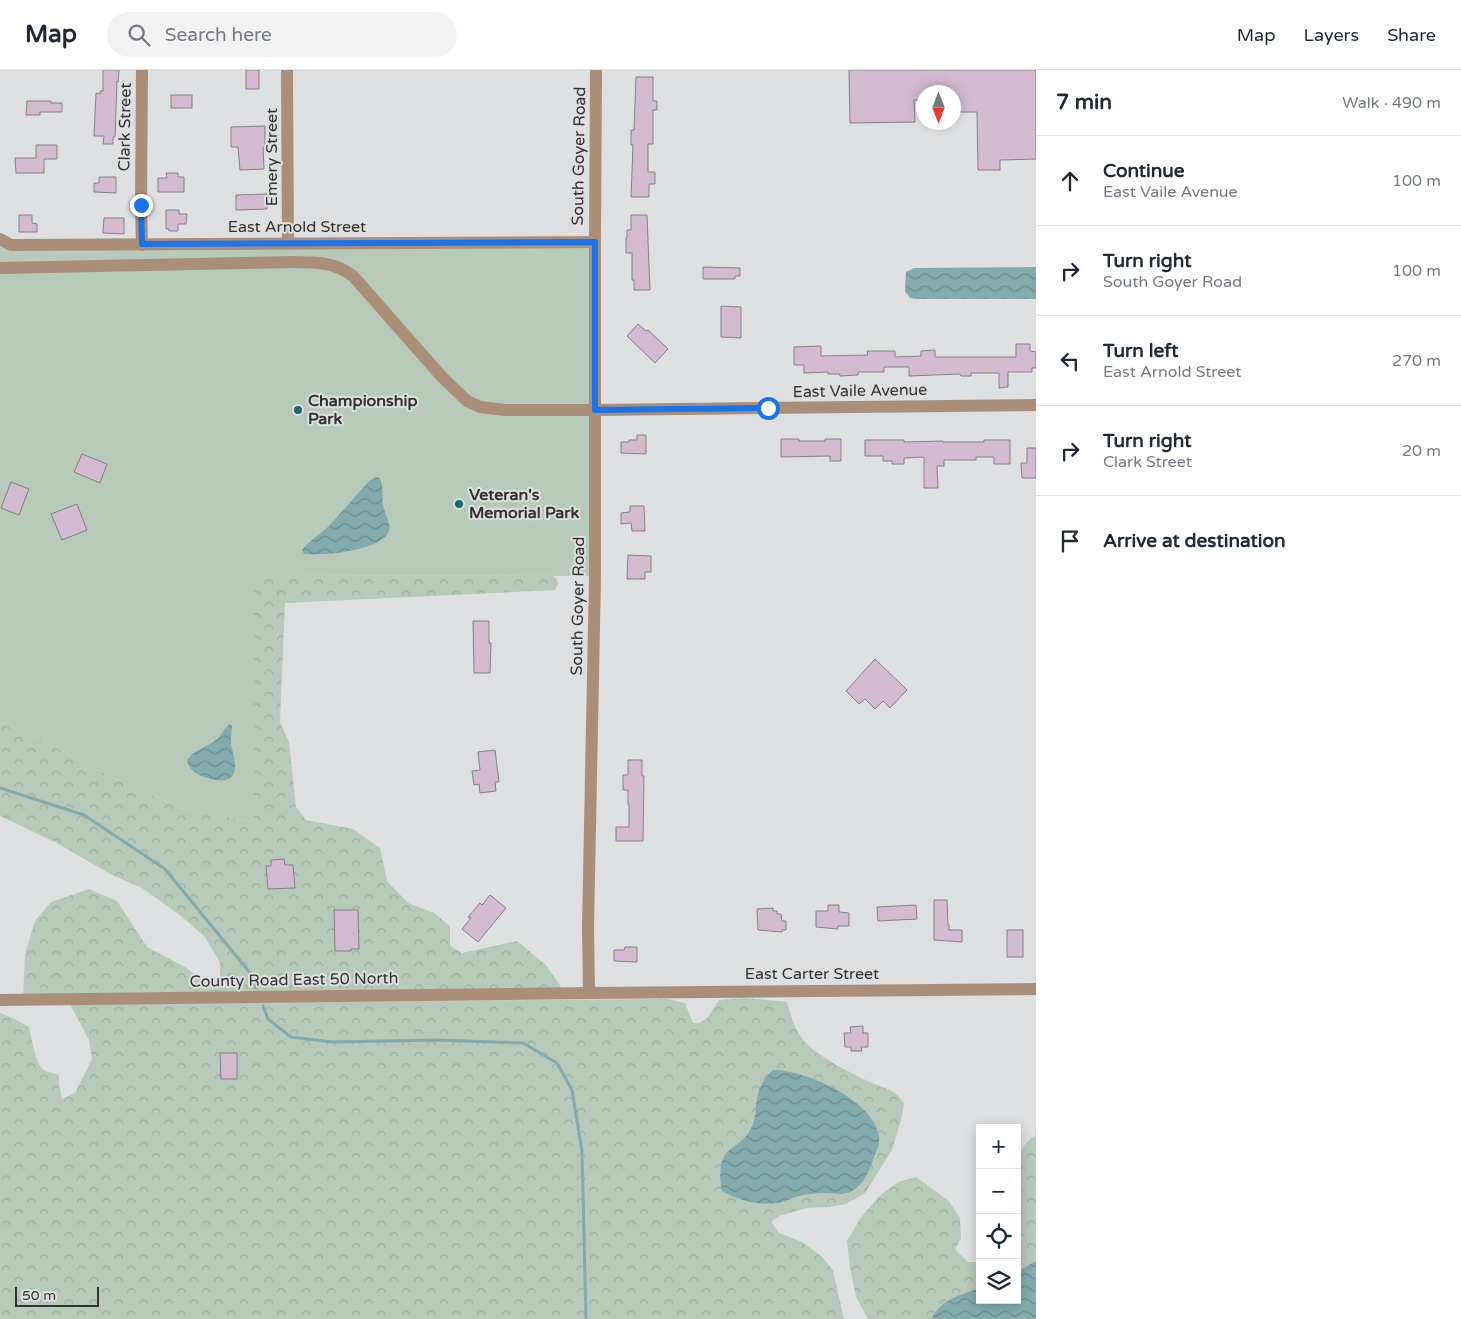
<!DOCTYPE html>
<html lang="en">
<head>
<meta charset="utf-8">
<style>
	:root { --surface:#fff; --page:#f2f2f3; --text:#1f2937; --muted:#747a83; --line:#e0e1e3 }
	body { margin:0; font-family:"Varela Round",sans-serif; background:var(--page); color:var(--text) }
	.controls { position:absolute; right:15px; bottom:15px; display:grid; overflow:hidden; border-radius:0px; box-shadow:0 2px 12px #0003 }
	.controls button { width:45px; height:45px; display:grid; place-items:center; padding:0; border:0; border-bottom:1px solid var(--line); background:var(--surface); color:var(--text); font:25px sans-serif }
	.compass { position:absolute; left:916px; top:15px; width:45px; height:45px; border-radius:50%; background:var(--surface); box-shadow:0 2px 12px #0003; rotate:180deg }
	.scale { position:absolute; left:15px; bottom:12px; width:84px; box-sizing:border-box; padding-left:5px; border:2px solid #323232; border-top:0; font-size:14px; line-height:18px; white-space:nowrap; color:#323232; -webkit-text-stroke:4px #dedfe0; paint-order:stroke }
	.stop { position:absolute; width:15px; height:15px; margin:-11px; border:4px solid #1a73e8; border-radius:50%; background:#fff }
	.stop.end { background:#1a73e8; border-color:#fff; box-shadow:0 1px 5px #0008 }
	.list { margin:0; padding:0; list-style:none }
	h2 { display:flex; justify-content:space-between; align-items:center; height:65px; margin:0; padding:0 20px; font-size:21px }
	h2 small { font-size:16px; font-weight:400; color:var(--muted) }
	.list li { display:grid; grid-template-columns:32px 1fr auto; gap:15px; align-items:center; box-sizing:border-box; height:90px; padding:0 20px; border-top:1px solid var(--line) }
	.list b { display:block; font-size:19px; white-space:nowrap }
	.list p { margin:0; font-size:16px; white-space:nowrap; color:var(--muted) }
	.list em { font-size:16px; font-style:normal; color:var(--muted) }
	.icon { flex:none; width:28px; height:28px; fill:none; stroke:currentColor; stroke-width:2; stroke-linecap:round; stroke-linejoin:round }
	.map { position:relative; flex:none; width:1036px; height:1249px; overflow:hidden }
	header { display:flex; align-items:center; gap:30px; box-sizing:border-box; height:70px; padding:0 25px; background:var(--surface); border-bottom:1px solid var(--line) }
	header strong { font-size:24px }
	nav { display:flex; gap:28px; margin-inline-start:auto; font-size:18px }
	.search { width:350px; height:45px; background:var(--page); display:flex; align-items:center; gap:12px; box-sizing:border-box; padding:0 18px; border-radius:28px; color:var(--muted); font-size:19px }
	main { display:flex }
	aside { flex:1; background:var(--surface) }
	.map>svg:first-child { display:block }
	.green { fill:#b7c9b9 }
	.forest { fill:url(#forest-crowns) }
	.water { fill:url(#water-waves) }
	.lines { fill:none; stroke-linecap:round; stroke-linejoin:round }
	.stream { stroke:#83abae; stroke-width:3 }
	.building { fill:#d4bad0; stroke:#838283 }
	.minor { stroke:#aa8e78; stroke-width:12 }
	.route { stroke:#1a73e8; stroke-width:6 }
	.poi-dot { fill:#1d6871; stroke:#dedfe0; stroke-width:2 }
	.labels { text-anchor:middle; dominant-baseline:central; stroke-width:4; stroke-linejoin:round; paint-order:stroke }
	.street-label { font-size:16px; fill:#323232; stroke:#dedfe0 }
	.poi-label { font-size:16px; font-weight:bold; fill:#323232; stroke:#dedfe0; text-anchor:start }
</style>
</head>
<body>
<header>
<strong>Map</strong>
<div class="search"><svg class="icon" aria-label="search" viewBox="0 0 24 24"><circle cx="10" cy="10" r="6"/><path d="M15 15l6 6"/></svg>Search here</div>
<nav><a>Map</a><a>Layers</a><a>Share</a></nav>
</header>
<main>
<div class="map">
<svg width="1036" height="1249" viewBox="0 0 1036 1249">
	<defs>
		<pattern id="forest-crowns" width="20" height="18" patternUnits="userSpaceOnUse" patternTransform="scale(1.25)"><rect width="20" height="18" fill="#b7c9b9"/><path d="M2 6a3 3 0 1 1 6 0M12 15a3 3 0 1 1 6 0" fill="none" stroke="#9eada0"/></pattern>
		<pattern id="water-waves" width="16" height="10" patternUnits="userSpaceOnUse" patternTransform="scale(1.25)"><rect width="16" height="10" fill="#83abae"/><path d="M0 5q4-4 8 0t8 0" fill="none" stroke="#6c8c8e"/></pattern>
	</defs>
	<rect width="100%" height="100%" fill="#dedfe0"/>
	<polygon class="green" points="595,172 595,506 255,505 254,752 181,738 111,707 43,671 0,653 0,175"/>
	<g class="forest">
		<polygon points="254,505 553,506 557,509 558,514 555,520 285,533 280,652 289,672 296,737 306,750 353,759 380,778 387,811 408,833 434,843 450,856 450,876 462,883 517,871 546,895 565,923 23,930 25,884 35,851 51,832 89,819 117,831 147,877 185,897 204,911 220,907 220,892 205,867 181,846 142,818 112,805 55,772 0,746 0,653 43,671 111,707 181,738 254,752"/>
		<path d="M745 928 787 932C790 944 794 957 801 967 814 986 852 1003 872 1013 888 1020 893 1018 904 1033L901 1050 892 1080 865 1123 846 1134 829 1137 807 1138 779 1146 771 1152 779 1163 802 1172 821 1186 833 1200 844 1249H0V943L15 949 29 957C32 968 35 993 43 999 47 1002 54 1003 59 1005V1016L62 1029 75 1023 92 989 89 970 70 934 668 929 685 933 693 953C709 954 711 940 719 930Z"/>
		<path d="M1036 1065V1249H868L856 1227 850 1198 847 1171 860 1149 878 1127 898 1112 916 1107 949 1131 960 1148 961 1169 955 1179 968 1192H980V1230H1017V1096C1021 1080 1022 1074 1036 1065Z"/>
	</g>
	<g class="water">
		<polygon points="1036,197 1036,229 916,229 910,228 905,221 906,202 914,198"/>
		<path d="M376 407 380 408C384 417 381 429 384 439 386 446 391 454 389 461 382 481 322 486 304 484L302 480 306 475 329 456 369 411Z"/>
		<path d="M230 654 232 656C232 660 231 664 231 668 230 674 233 681 234 687 239 710 226 714 207 708 197 705 190 701 187 691 193 679 207 678 217 669 222 665 224 658 230 654Z"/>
		<path d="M773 1000C806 1000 876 1031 879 1068 880 1075 875 1084 873 1090 869 1102 863 1115 852 1121 843 1126 835 1123 826 1123 817 1123 808 1124 799 1126 792 1128 785 1132 777 1133 760 1136 737 1130 722 1121 719 1109 719 1090 728 1081 730 1079 733 1078 735 1076 741 1072 749 1064 752 1056 755 1050 755 1044 756 1037 757 1023 762 1009 773 1000Z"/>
		<path d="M1034 1192H1036V1249H931C943 1228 958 1226 980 1218V1230H1017V1202Z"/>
	</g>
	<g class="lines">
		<g class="stream">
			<polyline points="0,718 84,745 165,799 251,904 256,918"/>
			<polyline points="263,936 268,949 291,967 332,972 437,970 523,973 557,993 572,1020 582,1081 586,1249"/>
		</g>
	</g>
	<g class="building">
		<polygon points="103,0 119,0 118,12 117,11 115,67 113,67 113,74 103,74 104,66 94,66 96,23 100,24 100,21 103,21"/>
		<rect x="246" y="0" width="13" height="19"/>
		<polygon points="849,0 1036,0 1036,89 1000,90 1000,100 978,100 977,42 954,42 954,22 924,22 924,30 914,30 915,52 850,53"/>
		<polygon points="636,7 653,7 653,31 657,31 657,40 653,40 653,74 648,74 648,102 655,102 655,114 649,114 649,127 631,127 633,75 631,75 631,60 634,60"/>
		<rect x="171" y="25" width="21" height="13"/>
		<polygon points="27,31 51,31 51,33 62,33 62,42 40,42 40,45 26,45"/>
		<polygon points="265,56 265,77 263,77 264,99 240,100 238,77 231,77 231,57"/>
		<polygon points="36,75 57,75 57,89 44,89 44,103 16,103 15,88 36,88"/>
		<polygon points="166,103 178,103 178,107 184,107 184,122 158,122 158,108 167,108"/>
		<polygon points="99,107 116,107 116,123 94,122 94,113 99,113"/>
		<polygon points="267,124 267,139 236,140 236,125"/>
		<polygon points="166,140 179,140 179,144 187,144 186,154 178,154 178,161 169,161 169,159 166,159"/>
		<polygon points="19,145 32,145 32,153 37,154 37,162 19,162"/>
		<polygon points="631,145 647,145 650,220 634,220 634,210 632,210 632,183 626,183 626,168 627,168 627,160 631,160"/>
		<polygon points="104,148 124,148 124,164 103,163"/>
		<polygon points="703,197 740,198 740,206 735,206 735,209 703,209"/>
		<polygon points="721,236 741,237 741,268 721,267"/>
		<polygon points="638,254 646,261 648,260 668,279 655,293 627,266"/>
		<polygon points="1016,274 1030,274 1030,281 1036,282 1036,298 1032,298 1032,302 1008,302 1008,317 999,318 999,303 971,303 971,306 961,306 960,304 909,306 909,297 884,297 884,302 858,302 858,305 840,306 840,304 828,304 828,302 804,303 804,295 794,295 794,277 821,276 821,286 868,285 867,281 895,281 895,287 921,286 921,281 935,280 935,287 1016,287"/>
		<polygon points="637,365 646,365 646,384 621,383 621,372 629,372 629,370 637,370"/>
		<polygon points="781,369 799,369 799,371 825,371 825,369 841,369 841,391 830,391 830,386 781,387"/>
		<polygon points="865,370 904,370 904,372 943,371 943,372 984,372 984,370 1010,370 1010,394 994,394 994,387 976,387 976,390 944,390 944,396 937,396 938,418 924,418 924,387 904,388 904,394 892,394 892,391 883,391 883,386 865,386"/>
		<polygon points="1027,378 1036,378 1036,408 1022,408 1021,393 1027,393"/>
		<polygon points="82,384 107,394 100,413 74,402"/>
		<polygon points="11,412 29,419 19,445 1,438"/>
		<polygon points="77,434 87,460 62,470 51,444"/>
		<polygon points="630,436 644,436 645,461 632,461 631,453 621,454 621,443 630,442"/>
		<polygon points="628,485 651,486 651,502 645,502 645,509 627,509"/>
		<polygon points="473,551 489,551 489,573 491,573 490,603 474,603"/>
		<polygon points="875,589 907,620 890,638 883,631 875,639 865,629 859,634 846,621"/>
		<polygon points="495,680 499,712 495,712 496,721 480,723 479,714 474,715 472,701 480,700 478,682"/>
		<polygon points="628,690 642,690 642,706 644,706 643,771 616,771 616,757 629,757 629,734 628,734 628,720 623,720 623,705 628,705"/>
		<polygon points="284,789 285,795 293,795 295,818 268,819 266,796 271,796 271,790"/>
		<polygon points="490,825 506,838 478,872 462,859 471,848 468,847 480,833 482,835"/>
		<polygon points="934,830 947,830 948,855 949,855 949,860 962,860 962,872 934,870"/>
		<polygon points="828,835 839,835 839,842 849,843 849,856 838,856 838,859 816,857 816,841 828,841"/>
		<polygon points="916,835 917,849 878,851 877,837"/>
		<polygon points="773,838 773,841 777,841 777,844 781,844 782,851 786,851 786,860 782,860 782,862 758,860 757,839"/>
		<polygon points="334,840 358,840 359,879 351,879 351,881 335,881"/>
		<rect x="1007" y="860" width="16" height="27"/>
		<polygon points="625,877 637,877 637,892 614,891 614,880 624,880"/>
		<polygon points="863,956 863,963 868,963 868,977 861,977 862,981 851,981 851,977 845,977 844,963 851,963 850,957"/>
		<polygon points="220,983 237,983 237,1009 221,1009"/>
	</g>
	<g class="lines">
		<g class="minor">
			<polyline points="142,0 141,135 142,175"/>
			<polyline points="287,0 288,173"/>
			<polyline points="0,169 11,175 595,172"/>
			<path d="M0 198 293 192C315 192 335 192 353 206L442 307 467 331 480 337 505 340H595L1036 335"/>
			<polyline points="589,923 588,857 595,506 595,172 596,0"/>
			<polyline points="0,930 589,923 1036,919"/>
		</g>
	</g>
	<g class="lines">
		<polyline class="route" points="141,135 142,174 595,172 595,340 768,338"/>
	</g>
	<g class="poi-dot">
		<circle cx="298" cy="340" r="5"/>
		<circle cx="459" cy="434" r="5"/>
	</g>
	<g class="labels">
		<g class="street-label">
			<text transform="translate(125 57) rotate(-89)">Clark Street</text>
			<text transform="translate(579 86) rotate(-89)">South Goyer Road</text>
			<text transform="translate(272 87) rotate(-90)">Emery Street</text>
			<text x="297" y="157">East Arnold Street</text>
			<text transform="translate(860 321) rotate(-1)">East Vaile Avenue</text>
			<text transform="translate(578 536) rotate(-89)">South Goyer Road</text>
			<text x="812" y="904">East Carter Street</text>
			<text transform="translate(294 910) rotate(-1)">County Road East 50 North</text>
		</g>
		<g class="poi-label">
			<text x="308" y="331">Championship<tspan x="308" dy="18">Park</tspan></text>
			<text x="469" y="425">Veteran's<tspan x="469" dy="18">Memorial Park</tspan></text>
		</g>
	</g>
</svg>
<div class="controls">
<button>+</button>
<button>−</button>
<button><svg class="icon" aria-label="locate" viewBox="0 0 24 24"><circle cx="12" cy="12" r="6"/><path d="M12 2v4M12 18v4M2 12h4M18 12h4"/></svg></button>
<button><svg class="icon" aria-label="layers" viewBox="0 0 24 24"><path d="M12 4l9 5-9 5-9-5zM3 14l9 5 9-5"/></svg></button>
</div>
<svg class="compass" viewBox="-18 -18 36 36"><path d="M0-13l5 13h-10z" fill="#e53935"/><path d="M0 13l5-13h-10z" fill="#747a83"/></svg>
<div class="scale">50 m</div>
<div class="stop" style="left:768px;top:338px"></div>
<div class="stop end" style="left:141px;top:135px"></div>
</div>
<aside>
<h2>7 min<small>Walk · 490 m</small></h2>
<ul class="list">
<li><svg class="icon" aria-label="ahead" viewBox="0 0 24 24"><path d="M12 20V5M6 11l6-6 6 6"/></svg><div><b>Continue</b><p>East Vaile Avenue</p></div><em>100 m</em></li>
<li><svg class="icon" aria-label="right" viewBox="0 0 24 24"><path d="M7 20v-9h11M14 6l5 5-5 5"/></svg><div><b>Turn right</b><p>South Goyer Road</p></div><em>100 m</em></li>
<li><svg class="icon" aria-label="left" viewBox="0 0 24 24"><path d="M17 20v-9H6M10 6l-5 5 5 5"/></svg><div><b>Turn left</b><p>East Arnold Street</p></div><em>270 m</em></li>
<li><svg class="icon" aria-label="right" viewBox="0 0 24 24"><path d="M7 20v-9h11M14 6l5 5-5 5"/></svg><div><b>Turn right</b><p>Clark Street</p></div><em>20 m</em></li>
<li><svg class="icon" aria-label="arrive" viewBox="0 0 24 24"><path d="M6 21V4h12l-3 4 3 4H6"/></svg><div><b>Arrive at destination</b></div></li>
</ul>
</aside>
</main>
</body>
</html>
